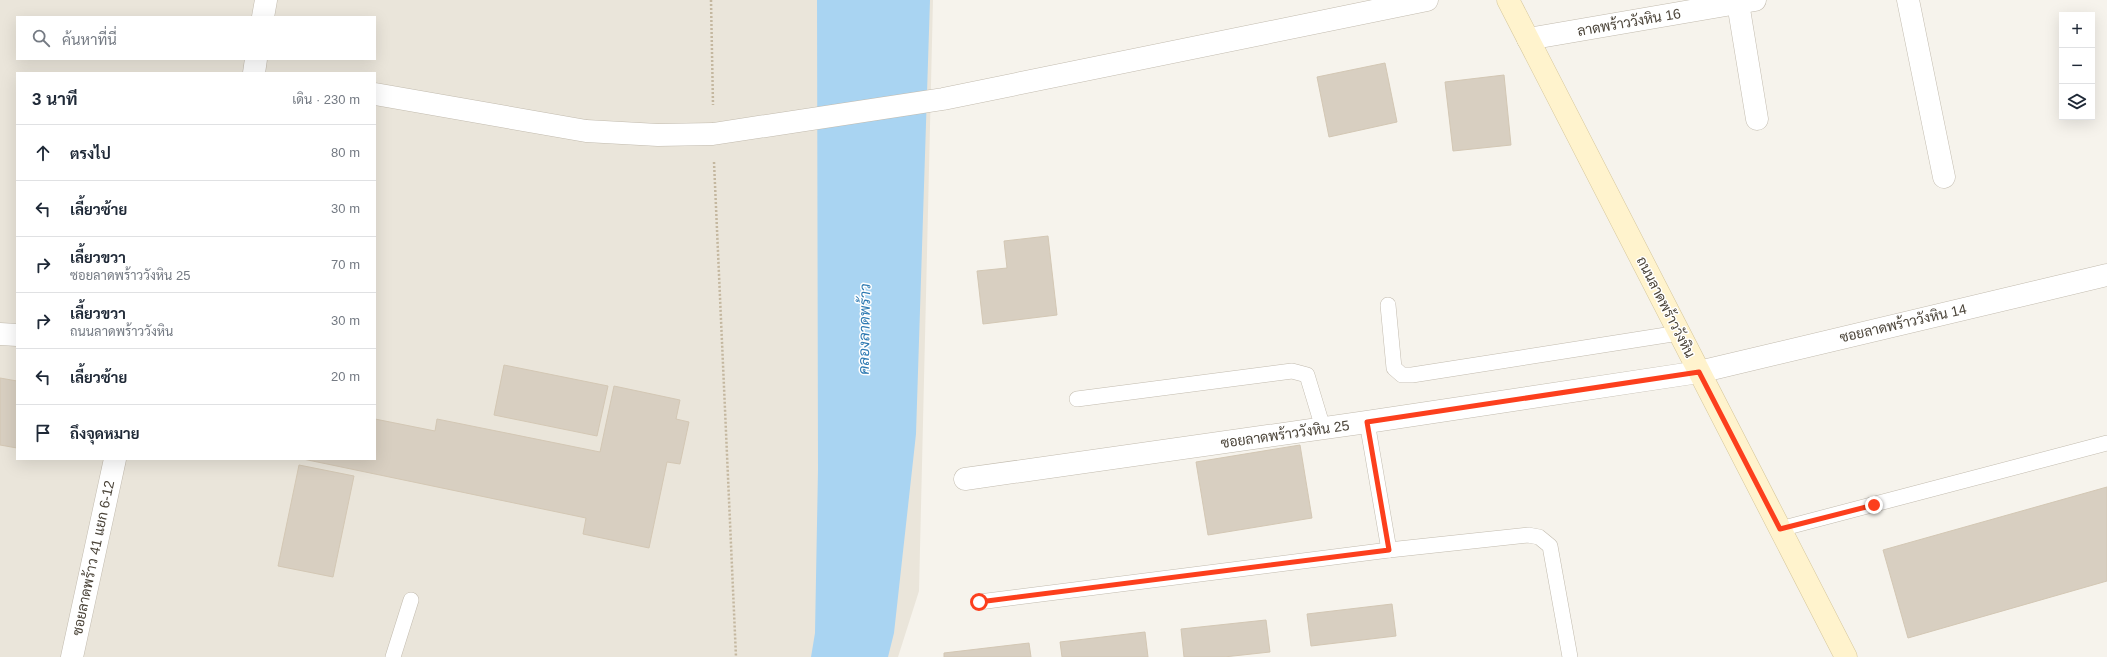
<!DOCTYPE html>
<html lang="th">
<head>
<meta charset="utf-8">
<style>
	:root { --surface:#fff; --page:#f6f6f7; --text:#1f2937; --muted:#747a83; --line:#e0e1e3 }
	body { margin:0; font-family:Helvetica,Sarabun,sans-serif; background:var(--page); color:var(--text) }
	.controls { position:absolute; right:12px; top:12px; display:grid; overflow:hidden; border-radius:0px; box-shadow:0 4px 16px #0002 }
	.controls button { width:36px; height:36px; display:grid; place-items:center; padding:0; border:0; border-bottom:1px solid var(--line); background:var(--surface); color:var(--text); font:20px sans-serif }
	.stop { position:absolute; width:12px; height:12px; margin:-9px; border:3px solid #fc3f1d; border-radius:50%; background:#fff }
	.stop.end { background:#fc3f1d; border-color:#fff; box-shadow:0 1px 4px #0008 }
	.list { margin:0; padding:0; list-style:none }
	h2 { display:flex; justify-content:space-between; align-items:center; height:52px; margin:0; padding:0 16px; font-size:17px }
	h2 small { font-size:13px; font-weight:400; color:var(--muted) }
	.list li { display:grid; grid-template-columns:26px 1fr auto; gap:12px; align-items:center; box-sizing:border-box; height:56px; padding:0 16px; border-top:1px solid var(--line) }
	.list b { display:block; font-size:15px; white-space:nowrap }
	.list p { margin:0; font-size:13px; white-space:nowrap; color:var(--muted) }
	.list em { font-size:13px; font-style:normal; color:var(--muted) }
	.icon { flex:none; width:22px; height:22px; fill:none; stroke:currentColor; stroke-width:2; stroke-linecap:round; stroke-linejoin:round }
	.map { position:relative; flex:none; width:2107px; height:657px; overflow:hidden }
	.search { position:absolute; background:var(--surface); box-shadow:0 4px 16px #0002; left:16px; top:16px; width:360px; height:44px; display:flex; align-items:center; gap:10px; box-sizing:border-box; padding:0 14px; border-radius:0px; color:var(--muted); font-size:15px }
	.panel { position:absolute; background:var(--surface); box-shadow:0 4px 16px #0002; left:16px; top:72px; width:360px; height:388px; border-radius:0px }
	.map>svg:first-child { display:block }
	.residential { fill:#eae5da; fill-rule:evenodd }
	.water { fill:#a9d4f2 }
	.building { fill:#d8cfc1; stroke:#d3c7b4 }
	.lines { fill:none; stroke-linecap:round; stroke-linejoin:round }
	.service-casing { stroke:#c2bbae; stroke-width:16 }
	.minor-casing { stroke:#c2bbae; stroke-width:23 }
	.secondary-casing { stroke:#d6c79b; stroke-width:23 }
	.path { stroke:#c4b79f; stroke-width:2.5; stroke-dasharray:2 2; stroke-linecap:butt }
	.service { stroke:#fff; stroke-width:15 }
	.minor { stroke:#fff; stroke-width:22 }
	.secondary { stroke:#fff3cd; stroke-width:22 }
	.route { stroke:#fc3f1d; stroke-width:5 }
	.labels { text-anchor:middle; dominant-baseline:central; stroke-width:3; stroke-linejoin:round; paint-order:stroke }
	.street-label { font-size:14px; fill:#4b4439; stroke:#fff }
	.water-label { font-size:15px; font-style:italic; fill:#2e7ab2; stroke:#fff }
</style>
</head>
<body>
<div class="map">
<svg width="2107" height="657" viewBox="0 0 2107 657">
	<rect width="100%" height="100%" fill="#f6f3ec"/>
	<path class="residential" d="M0 0H933L919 591 898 657H0ZM17 17H375V59H17ZM17 73H375V459H17Z"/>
	<polygon class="water" points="817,0 930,0 916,434 894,633 888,657 811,657 815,633 818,469"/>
	<g class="building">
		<polygon points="1385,63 1397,122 1329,137 1317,77"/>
		<polygon points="1504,75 1511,145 1453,151 1445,82"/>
		<polygon points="1048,236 1057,315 983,324 977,271 1007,268 1004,241"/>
		<polygon points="504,365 608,386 597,436 494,415"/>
		<polygon points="0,378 17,381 17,448 0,445"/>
		<polygon points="614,386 680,400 676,419 689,422 680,464 667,462 649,548 583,534 586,518 303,459 375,459 375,419 435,431 437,419 600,452"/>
		<polygon points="1300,445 1312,518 1208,535 1196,462"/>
		<polygon points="299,465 354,476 333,577 278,566"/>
		<polygon points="2107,487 2107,581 1908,638 1883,550"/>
		<polygon points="1392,604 1396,636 1311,646 1307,614"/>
		<polygon points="1266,620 1270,652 1224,657 1184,657 1181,629"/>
		<polygon points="1145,632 1148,657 1062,657 1060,642"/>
		<polygon points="1029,643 1031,657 944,657 944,653"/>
	</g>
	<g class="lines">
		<defs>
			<g id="service">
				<polyline points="1388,305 1394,368 1402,375 1412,375 1679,333"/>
				<polyline points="1077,399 1292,371 1307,375 1323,428"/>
				<polyline points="1367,422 1389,550"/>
				<polyline points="1780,529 2107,443"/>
				<polyline points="979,602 1389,550 1528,535 1539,537 1550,546 1570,657"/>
				<polyline points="393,657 411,600"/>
			</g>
			<g id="minor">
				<polyline points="1908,0 1944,177"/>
				<polyline points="1738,3 1757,119"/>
				<polyline points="263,17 266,0"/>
				<polyline points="1528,39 1755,0"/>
				<polyline points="254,73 256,59"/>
				<polyline points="375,94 586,131 658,135 713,134 943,99 1427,0"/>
				<polyline points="0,334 17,335"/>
				<polyline points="965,479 1367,422 1699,372 2107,275"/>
				<polyline points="72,657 115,459"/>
			</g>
			<polyline id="secondary" points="1508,0 1846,657"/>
		</defs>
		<use href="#service" class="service-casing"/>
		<use href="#minor" class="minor-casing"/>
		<use href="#secondary" class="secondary-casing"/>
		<g class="path">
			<polyline points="711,0 713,105"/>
			<polyline points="714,162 736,657"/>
		</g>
		<use href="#service" class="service"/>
		<use href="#minor" class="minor"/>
		<use href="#secondary" class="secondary"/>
	</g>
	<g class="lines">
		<polyline class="route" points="979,602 1389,550 1367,422 1699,372 1780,529 1874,505"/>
	</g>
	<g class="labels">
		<g class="street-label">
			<text transform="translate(1629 22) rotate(-10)">ลาดพร้าววังหิน 16</text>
			<text transform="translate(1666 307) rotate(63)">ถนนลาดพร้าววังหิน</text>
			<text transform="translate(1903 323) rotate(-13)">ซอยลาดพร้าววังหิน 14</text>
			<text transform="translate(1285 434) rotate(-8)">ซอยลาดพร้าววังหิน 25</text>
			<text transform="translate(93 558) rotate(-78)">ซอยลาดพร้าว 41 แยก 6-12</text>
		</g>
		<g class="water-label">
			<text transform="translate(864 329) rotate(-89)">คลองลาดพร้าว</text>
		</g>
	</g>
</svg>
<div class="controls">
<button>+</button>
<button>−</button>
<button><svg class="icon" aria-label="layers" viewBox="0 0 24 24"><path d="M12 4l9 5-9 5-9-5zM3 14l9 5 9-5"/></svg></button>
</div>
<div class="stop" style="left:979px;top:602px"></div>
<div class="stop end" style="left:1874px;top:505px"></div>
<div class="search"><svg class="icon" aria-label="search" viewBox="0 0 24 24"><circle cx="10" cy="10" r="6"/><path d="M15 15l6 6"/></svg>ค้นหาที่นี่</div>
<section class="panel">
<h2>3 นาที<small>เดิน · 230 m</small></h2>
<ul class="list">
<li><svg class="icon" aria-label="ahead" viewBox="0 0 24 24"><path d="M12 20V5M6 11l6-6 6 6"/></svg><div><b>ตรงไป</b></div><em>80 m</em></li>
<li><svg class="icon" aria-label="left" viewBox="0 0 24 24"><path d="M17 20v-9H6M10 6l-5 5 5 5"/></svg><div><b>เลี้ยวซ้าย</b></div><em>30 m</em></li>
<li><svg class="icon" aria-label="right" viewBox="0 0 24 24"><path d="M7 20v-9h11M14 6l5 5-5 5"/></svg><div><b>เลี้ยวขวา</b><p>ซอยลาดพร้าววังหิน 25</p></div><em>70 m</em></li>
<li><svg class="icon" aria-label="right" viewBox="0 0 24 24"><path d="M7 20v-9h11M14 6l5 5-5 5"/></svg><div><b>เลี้ยวขวา</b><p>ถนนลาดพร้าววังหิน</p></div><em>30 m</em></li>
<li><svg class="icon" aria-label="left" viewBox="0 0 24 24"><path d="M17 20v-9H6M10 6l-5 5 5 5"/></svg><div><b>เลี้ยวซ้าย</b></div><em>20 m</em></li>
<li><svg class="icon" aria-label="arrive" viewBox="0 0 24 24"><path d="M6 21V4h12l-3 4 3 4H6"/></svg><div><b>ถึงจุดหมาย</b></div></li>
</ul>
</section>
</div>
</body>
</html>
